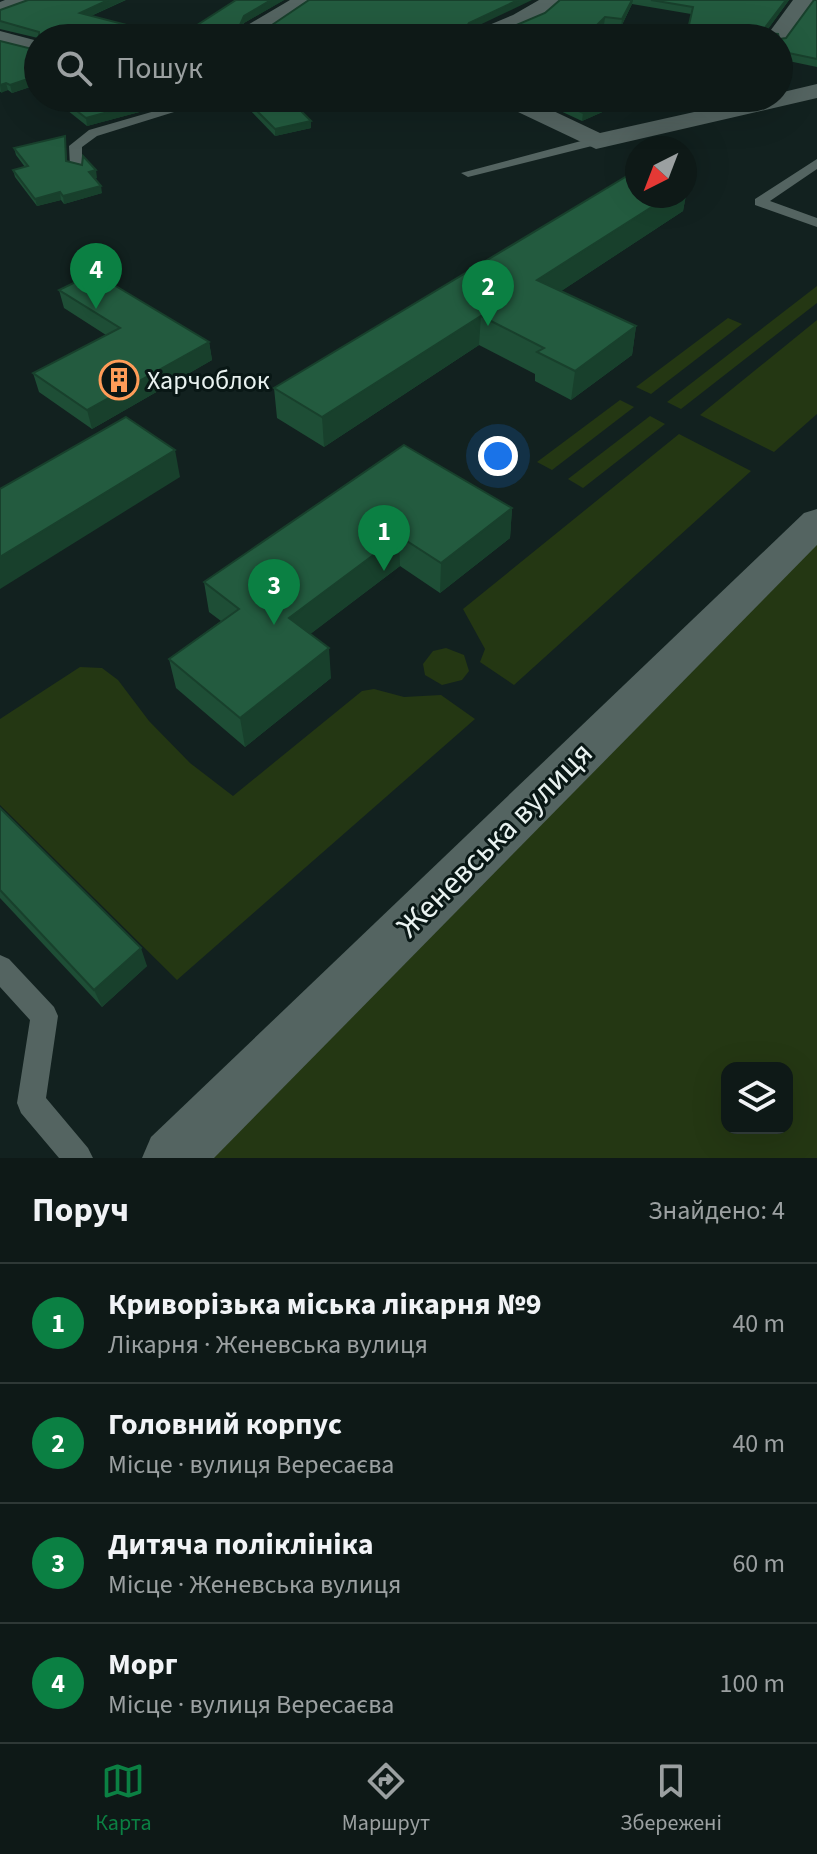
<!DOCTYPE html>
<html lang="uk">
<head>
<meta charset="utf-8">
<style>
	:root { --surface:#0e1917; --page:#1c2624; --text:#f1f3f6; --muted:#9ba0a1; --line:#2e3836; --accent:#0b8043 }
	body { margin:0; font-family:"Source Sans 3",sans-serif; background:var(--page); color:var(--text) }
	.controls { position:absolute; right:24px; bottom:24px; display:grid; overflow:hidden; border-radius:16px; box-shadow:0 8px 32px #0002 }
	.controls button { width:72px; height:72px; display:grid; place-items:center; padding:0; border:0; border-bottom:2px solid var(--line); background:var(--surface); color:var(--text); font:40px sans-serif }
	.compass { position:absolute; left:625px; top:136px; width:72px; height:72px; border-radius:50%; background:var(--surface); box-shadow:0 8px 32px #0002; rotate:222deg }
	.you { position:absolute; left:498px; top:456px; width:28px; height:28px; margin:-20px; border:6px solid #fff; border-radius:50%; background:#1a73e8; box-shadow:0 0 0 12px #1a73e833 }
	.badge { display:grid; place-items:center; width:52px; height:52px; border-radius:50%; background:var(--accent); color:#fff; font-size:26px; font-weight:700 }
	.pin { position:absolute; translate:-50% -66px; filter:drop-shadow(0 2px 4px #0008) }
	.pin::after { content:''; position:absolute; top:42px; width:28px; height:24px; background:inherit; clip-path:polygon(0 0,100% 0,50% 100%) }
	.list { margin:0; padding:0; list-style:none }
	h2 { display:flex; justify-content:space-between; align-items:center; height:104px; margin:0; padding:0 32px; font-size:34px }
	h2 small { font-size:26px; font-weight:400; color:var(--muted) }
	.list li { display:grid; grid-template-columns:52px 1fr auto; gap:24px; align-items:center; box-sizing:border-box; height:120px; padding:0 32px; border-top:2px solid var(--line) }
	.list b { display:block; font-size:30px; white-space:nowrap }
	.list p { margin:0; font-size:26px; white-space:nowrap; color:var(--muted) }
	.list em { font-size:26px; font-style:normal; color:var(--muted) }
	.icon { flex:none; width:44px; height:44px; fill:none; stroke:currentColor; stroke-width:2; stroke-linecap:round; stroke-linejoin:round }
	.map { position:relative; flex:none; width:817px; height:1158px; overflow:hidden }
	.search { position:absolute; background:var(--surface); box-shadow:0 8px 32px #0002; left:24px; right:24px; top:24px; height:88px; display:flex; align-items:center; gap:20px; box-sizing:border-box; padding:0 28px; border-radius:44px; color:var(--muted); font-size:30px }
	.sheet { height:584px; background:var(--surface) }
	nav { display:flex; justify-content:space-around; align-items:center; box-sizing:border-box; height:112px; border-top:2px solid var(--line); background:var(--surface); font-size:22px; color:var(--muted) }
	nav a { display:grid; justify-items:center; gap:4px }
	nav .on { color:var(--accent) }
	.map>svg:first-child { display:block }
	.green { fill:#243713; fill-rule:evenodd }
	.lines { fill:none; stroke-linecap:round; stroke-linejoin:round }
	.lane { fill:#546461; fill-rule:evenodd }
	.street { fill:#546461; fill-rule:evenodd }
	.wall { fill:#1e4e36 }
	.shaded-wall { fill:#18402c }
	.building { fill:#235b3f; stroke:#18402c; stroke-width:2 }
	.labels { text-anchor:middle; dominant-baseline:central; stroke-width:6; stroke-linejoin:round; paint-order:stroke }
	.poi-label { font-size:26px; fill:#e9f2f0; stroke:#091715; text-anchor:start }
	.near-street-label { font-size:32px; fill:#e9f2f0; stroke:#091715 }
</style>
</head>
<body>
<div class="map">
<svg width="817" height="1158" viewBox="0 0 817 1158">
	<rect width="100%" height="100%" fill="#12211f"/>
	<g class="green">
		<polygon points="817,286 817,303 681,409 667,402"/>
		<polygon points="728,318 742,324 651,394 636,387"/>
		<polygon points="817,320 817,414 774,452 700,415"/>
		<polygon points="620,400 634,407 552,470 537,462"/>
		<polygon points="650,416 665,424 583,488 568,479"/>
		<polygon points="679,434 751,471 514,685 480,662 485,649 463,609"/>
		<path d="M817 522V1158H172ZM727 1068H787V1128H727Z"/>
		<polygon points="446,648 464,655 469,671 462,680 442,685 425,675 423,664 433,651"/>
		<polygon points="80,667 102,668 118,680 149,721 190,763 233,796 362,691 374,689 404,697 441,695 475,719 177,980 0,805 0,719"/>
	</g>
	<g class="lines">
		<g class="lane">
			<polygon points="200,98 219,98 97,136 82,147 82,170 70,167 69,146 89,130"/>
			<polygon points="596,137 602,141 600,144 468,177 461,173"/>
			<polygon points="817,159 817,169 770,201 817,218 817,227 755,205 755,199"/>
			<polygon points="0,955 9,959 54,1007 58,1016 46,1098 88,1148 93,1158 59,1158 21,1113 17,1103 30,1020 0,987"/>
		</g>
		<g class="street">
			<polygon points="5,0 32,0 29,4 0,16 0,2"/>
			<polygon points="290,0 315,0 266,33 269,38 247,38 243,31 246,26"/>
			<path d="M539 0H563C541 27 500 38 467 38L470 33 513 15Z"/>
			<polygon points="793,0 814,0 784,43 779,44 779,38 765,38"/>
			<polygon points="0,31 38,41 38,55 0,45"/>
			<polygon points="817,84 817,98 596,149 499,103 495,98 526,98 600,133 757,98 779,98 779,93"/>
			<polygon points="817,509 817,545 214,1158 142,1158 151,1137 804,513"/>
		</g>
	</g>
	<g class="wall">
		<polygon points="28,0 126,0 91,16 177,38 236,0 284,0 244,23 242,29 244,32 268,34 270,32 269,27 469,30 468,32 480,33 507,29 545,13 560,0 789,0 765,33 779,38 691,14 632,4 621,27 604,25 591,38 301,38 283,34 276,38 38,38 0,29 0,10"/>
		<polygon points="817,0 817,67 779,59 779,39 786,38"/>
		<polygon points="0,41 36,50 38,48 38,87 36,85 12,93 8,90 0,92"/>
		<polygon points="52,98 180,98 173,103 87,126"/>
		<polygon points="542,98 634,98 582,121 541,102"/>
		<polygon points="635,98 674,98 668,105"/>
		<polygon points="245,99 311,121 311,128 275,136 246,106"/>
		<polygon points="65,136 67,162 97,178 94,179 102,193 64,204 61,200 37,206 15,177 13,170 25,167 16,155 14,148"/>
		<polygon points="688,184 683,211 561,291 636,326 632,355 571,400 535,381 535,374 479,345 324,447 277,418 274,388"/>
		<polygon points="59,290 209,342 212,360 92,429 39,392 33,373 106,335 64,308"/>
		<polygon points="512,508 510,538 440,593 400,566 310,634 331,678 245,747 176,688 169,659 221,621 209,612 204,582"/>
		<polygon points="0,808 147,966 102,1007 0,898"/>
	</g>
	<g class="shaded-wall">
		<polygon points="108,0 125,0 82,20 80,13"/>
		<polygon points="271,0 284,0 244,23 240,32 240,25 244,16"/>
		<polygon points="518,0 532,0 469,30 464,38 464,31 469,23"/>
		<polygon points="632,0 633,0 632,4 621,27 622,19"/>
		<polygon points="786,0 789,0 763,36 764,29"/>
		<polygon points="605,17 604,25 591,38 578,38"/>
		<polygon points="282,26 283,34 276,38 264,38"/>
		<polygon points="34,77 36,85 12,93 10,85"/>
		<polygon points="6,83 8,90 1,93 0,85"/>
		<polygon points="160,98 180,98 173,103 87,126 86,118"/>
		<polygon points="617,98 634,98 582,121 583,113"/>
		<polygon points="311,121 311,128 275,136 275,129"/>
		<polygon points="96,170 97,178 90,180 89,172"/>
		<polygon points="688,184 683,211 534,309 537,280 669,196 685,196 685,186"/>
		<polygon points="101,186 102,193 64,204 63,196"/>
		<polygon points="60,192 61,200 37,206 35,199"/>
		<polygon points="481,316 479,345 324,447 322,417"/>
		<polygon points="636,326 632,355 571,400 575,371"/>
		<polygon points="209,342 212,360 92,429 87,410"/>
		<polygon points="175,450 180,477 0,589 0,557"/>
		<polygon points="512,508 510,538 440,593 441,563"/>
		<polygon points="399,536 400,566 292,648 289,618"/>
		<polygon points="329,648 331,678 245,747 240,718"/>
		<polygon points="141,948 147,966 102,1007 94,990"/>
	</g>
	<g class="building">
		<polygon points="28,0 108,0 80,13 177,38 236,0 271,0 244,16 240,25 244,32 268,34 271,31 269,27 309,0 518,0 469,23 464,31 480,33 507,29 545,13 560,0 632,0 622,19 605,17 586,36 578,38 331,38 282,26 264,38 39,38 39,32 0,21 0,10"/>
		<polygon points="651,0 786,0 764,29 765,33 778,34 779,38 686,38 693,7"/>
		<polygon points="814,0 817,0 817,59 779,51 779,39 786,38"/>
		<polygon points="0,41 36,50 38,48 38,81 34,77 10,85 6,83 0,85"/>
		<polygon points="60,98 160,98 86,118"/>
		<polygon points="248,98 288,98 311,121 275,129 245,99"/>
		<polygon points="550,98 617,98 583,113"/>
		<polygon points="65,136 66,161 82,165 83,156 96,170 89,172 101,186 63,196 60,192 35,199 13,170 28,166 14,148"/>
		<polygon points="637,170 637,196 669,196 537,280 636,326 575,371 537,352 544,348 481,316 322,417 274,388"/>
		<polygon points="94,273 209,342 87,410 33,373 120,328 59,290"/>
		<polygon points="126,417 175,450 0,557 0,489"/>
		<polygon points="404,445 512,508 441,563 399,536 289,618 329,648 240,718 169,659 239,609 204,582"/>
		<polygon points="0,808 141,948 94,990 0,890"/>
	</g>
	<defs>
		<symbol id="building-ring" viewBox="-11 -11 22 22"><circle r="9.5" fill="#091715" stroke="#fe9c58" stroke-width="1.5"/><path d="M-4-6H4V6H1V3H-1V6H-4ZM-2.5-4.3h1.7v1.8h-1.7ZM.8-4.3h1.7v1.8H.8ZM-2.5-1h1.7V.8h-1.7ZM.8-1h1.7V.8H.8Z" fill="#fe9c58"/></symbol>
	</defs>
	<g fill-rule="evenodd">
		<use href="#building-ring" x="97" y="358" width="44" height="44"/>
	</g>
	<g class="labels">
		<g class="poi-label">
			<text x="147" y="380">Харчоблок</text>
		</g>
		<g class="near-street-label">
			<text transform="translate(495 840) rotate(-45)">Женевська вулиця</text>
		</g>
	</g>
</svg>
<div class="controls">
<button><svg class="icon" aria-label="layers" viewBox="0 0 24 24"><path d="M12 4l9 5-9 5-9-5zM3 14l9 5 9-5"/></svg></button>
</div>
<svg class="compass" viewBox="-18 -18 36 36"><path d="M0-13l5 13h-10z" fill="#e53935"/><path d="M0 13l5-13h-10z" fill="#9ba0a1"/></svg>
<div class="you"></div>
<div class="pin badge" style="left:384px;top:571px">1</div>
<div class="pin badge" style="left:488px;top:326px">2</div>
<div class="pin badge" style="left:274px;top:625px">3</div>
<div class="pin badge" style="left:96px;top:309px">4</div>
<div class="search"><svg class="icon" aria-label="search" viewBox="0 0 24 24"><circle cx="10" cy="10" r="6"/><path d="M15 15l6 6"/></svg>Пошук</div>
</div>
<section class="sheet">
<h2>Поруч<small>Знайдено: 4</small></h2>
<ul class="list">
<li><span class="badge">1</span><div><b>Криворізька міська лікарня №9</b><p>Лікарня · Женевська вулиця</p></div><em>40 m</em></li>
<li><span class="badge">2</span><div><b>Головний корпус</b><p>Місце · вулиця Вересаєва</p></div><em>40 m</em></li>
<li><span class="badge">3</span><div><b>Дитяча поліклініка</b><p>Місце · Женевська вулиця</p></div><em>60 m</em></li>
<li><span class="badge">4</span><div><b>Морг</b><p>Місце · вулиця Вересаєва</p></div><em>100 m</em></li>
</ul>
</section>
<nav>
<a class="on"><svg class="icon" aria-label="map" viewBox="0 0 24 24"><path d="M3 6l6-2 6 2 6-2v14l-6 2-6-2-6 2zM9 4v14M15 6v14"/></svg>Карта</a>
<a><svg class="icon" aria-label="directions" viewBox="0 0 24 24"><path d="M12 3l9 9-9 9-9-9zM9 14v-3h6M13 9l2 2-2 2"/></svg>Маршрут</a>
<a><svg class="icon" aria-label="saved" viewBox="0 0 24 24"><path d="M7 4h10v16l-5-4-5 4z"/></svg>Збережені</a>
</nav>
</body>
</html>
